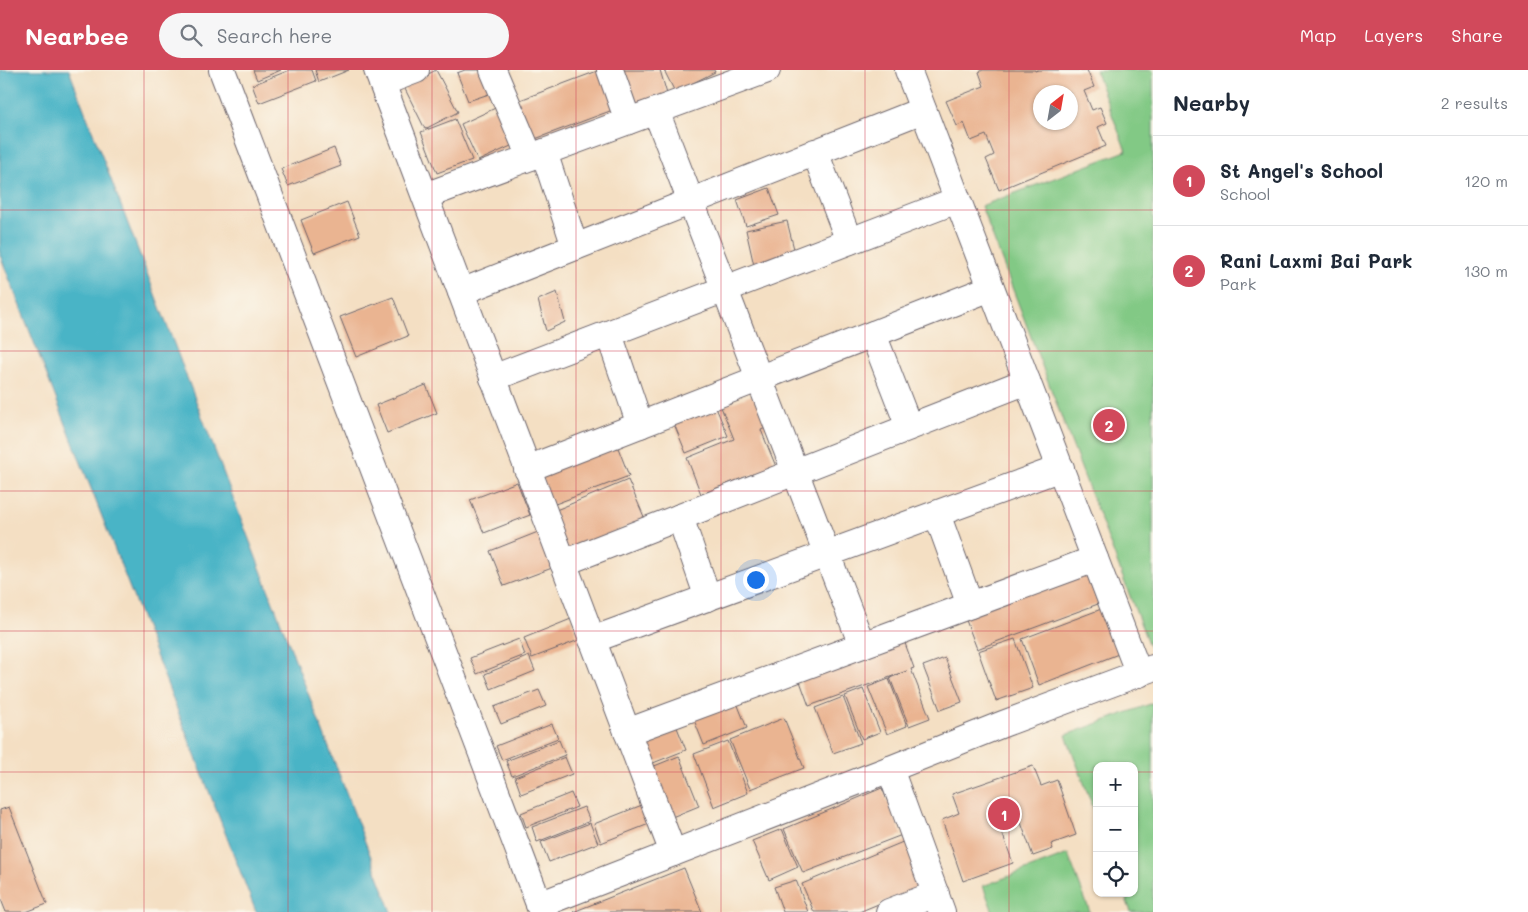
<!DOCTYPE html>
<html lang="en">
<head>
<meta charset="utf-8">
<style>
	:root { --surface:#fff; --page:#f6f6f7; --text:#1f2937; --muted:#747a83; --line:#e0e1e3; --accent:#d1495b }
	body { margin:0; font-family:Mali,sans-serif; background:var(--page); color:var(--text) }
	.controls { position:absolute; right:15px; bottom:15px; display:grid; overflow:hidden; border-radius:10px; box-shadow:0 1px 4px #0004 }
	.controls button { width:45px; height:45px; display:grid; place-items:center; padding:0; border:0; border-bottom:1px solid var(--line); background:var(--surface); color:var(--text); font:25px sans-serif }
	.compass { position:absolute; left:1033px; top:15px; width:45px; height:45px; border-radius:50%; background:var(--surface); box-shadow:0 1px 4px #0004; rotate:31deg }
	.you { position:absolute; left:755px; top:509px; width:18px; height:18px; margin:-12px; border:4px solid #fff; border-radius:50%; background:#1a73e8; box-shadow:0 0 0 8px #1a73e833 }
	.badge { display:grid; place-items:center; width:32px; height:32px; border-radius:50%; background:var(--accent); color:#fff; font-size:16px; font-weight:700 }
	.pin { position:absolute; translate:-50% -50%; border:2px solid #fff; box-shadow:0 1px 5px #0006 }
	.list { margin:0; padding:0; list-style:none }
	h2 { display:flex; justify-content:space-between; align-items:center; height:65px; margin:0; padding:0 20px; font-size:21px }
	h2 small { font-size:16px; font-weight:400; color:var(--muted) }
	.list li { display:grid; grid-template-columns:32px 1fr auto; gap:15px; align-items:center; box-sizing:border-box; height:90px; padding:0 20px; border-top:1px solid var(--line) }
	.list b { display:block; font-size:19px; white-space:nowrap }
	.list p { margin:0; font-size:16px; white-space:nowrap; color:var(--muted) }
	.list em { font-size:16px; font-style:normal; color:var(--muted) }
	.icon { flex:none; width:28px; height:28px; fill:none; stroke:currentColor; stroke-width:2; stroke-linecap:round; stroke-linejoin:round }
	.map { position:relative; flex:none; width:1153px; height:842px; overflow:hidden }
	header { display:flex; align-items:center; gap:30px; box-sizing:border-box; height:70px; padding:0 25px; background:var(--accent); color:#fff }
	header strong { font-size:24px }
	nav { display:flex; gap:28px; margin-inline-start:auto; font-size:18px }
	.search { width:350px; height:45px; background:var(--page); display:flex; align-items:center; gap:12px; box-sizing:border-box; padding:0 18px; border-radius:28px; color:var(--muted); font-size:19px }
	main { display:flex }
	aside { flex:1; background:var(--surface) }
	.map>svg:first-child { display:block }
	.green { fill:#82c985; stroke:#527660 }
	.water { fill:#49b4c6; stroke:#366b80 }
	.building { fill:#eab491; fill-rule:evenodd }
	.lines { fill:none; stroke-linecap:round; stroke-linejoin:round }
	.minor-casing { stroke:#6c646b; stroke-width:28 }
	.minor { stroke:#fff; stroke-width:26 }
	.grid { fill:none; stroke:#d1495b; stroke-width:1; stroke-opacity:0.55 }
</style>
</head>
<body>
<header>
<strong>Nearbee</strong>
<div class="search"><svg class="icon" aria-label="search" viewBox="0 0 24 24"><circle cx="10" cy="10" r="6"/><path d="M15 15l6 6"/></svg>Search here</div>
<nav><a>Map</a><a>Layers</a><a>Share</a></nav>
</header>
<main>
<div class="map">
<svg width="1153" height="842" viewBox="0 0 1153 842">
	<rect width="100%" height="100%" fill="#fbf7ec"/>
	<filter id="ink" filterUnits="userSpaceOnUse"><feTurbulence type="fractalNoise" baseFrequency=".02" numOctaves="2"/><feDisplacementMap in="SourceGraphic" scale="10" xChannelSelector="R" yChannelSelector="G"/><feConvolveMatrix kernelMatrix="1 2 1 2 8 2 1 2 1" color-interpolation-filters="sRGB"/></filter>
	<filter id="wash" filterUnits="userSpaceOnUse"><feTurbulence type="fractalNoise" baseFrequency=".0096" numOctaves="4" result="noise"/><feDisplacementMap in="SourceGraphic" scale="20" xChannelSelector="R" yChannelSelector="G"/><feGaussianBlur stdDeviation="1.12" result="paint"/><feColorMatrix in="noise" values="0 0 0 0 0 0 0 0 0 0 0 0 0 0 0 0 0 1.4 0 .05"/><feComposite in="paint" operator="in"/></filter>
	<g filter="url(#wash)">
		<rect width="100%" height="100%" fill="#f4dfc3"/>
		<g class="green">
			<polygon points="1095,0 1153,0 1153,575 1149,576 981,136 1126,81"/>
			<polygon points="1153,633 1153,842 1131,842 1124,823 1134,823 1134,696 1097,696 1097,748 1066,665"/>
			<polygon points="1068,784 1090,842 993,842 983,816"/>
		</g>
		<polygon class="water" points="0,0 69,0 392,842 256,842 0,185"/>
		<g id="blocks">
			<g class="building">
				<polygon points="253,0 281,0 257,10"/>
				<polygon points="290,0 312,0 316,11 259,33 252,15"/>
				<polygon points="315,0 349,0 319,12"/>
				<polygon points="436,0 458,42 425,59 404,17"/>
				<polygon points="465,0 485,0 495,22 468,31 457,3"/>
				<polygon points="600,0 618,38 527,72 512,33"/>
				<polygon points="611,0 660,0 667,24 623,38"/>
				<polygon points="664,0 714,0 715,2 675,22"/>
				<path d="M983 0H1035V1L1038 0H1087L1094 17 1084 21 1092 40 1100 37 1107 53 1098 57 1106 76 999 120 986 89 994 85 986 65 971 71 964 53 957 56 946 31 984 16 979 2ZM1040 22H1070V52H1040Z"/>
				<polygon points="504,34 522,71 478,91 461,54"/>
				<polygon points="455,49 472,90 437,103 421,62"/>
				<polygon points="334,78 341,96 288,116 281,99"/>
				<polygon points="769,118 779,145 746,156 737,130"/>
				<polygon points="347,132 360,165 314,183 301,150"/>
				<polygon points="787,151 797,191 755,200 746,160"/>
				<polygon points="557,222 565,252 546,261 538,230"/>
				<polygon points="393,227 408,266 356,287 340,247"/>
				<polygon points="426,315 437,343 387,363 376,335"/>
				<polygon points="760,322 773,355 761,360 777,399 755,408 753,404 701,424 687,388 734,369 721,337"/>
				<polygon points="714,333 728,366 686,383 672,349"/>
				<polygon points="615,370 629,406 550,436 540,398"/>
				<polygon points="628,410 645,449 566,483 549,443"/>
				<polygon points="517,412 530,445 484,463 470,430"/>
				<polygon points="538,462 552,498 504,516 490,481"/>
				<polygon points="1085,500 1098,534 977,579 964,545"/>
				<polygon points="1104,538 1121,583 1039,615 1022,569"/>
				<polygon points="571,549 579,570 532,588 524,568"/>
				<polygon points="902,565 914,598 911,599 930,648 909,656 890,608 907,601 809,636 797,603"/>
				<polygon points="519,569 525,585 477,604 470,588"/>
				<polygon points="1015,569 1033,618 996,631 978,581"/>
				<polygon points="529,586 535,601 491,619 485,604"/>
				<polygon points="945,588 962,632 940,640 923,596"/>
				<polygon points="889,609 907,656 887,664 868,617"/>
				<polygon points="863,619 880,662 862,669 845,626"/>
				<polygon points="539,620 546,636 501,654 494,637"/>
				<polygon points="733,623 747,658 704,675 690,640"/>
				<polygon points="843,627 861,673 833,683 815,638"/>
				<polygon points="672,645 686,680 648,695 634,660"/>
				<polygon points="784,648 804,698 750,719 730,670"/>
				<polygon points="552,654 558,668 502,690 496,676"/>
				<polygon points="559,670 565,685 512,706 506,691"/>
				<polygon points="728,671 748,723 714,737 694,684"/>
				<polygon points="679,686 699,736 667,749 647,699"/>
				<polygon points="565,687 572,704 521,724 515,707"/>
				<polygon points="1033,696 1041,716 1057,710 1076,765 1051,774 1053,779 1033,786 1015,736 995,743 1013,793 963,811 942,750 959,743 952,724"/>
				<polygon points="882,718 902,765 803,803 784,759"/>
				<polygon points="571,723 577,737 526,757 521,743"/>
				<polygon points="642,735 649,754 601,773 594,754"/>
				<polygon points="9,737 47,834 26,842 6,842 0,827 0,740"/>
				<polygon points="584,737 590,751 537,772 532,757"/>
				<polygon points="590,753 598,773 549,792 541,772"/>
				<polygon points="782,759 798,797 769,810 752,771"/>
				<polygon points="910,769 929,813 859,842 814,842 802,814"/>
				<polygon points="684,798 702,842 573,842"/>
				<polygon points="796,810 808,842 783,842 774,817"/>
			</g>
		</g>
	</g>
	<g filter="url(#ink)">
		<use href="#blocks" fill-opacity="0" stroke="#6c646b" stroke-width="1"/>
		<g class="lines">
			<defs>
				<g id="minor">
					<polyline points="222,0 542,842"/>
					<polyline points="377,0 673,783"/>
					<polyline points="493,0 530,87"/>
					<polyline points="610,0 628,51"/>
					<polyline points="908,0 1139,604"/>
					<polyline points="382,13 416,0"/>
					<polyline points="656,41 862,575"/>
					<polyline points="544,82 575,177"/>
					<polyline points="815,82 849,171"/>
					<polyline points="425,126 767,0"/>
					<polyline points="461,222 923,40"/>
					<polyline points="609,264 640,355"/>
					<polyline points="873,264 909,357"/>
					<polyline points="493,308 957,130"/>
					<polyline points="527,399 991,218"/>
					<polyline points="937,444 970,535"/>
					<polyline points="680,447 708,528"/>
					<polyline points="563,493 1027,311"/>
					<polyline points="592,570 1061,398"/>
					<polyline points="627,662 1095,489"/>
					<polyline points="890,699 942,842"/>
					<polyline points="539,835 890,699 1003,654 1153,598"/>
					<polyline points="889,842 936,824"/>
				</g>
			</defs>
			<use href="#minor" class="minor-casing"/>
			<use href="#minor" class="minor"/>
		</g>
	</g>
	<path class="grid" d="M144 0V842M288 0V842M432 0V842M576 0V842M721 0V842M865 0V842M1009 0V842M0 140H1153M0 281H1153M0 421H1153M0 561H1153M0 702H1097M1134 702H1153"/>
</svg>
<div class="controls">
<button>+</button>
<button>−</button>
<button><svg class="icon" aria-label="locate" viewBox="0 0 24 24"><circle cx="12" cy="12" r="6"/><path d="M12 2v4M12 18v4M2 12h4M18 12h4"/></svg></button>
</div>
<svg class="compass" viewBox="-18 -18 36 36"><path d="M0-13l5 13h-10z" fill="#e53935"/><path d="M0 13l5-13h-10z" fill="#747a83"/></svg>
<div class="you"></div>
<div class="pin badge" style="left:1004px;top:744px">1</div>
<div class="pin badge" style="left:1109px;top:355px">2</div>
</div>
<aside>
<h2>Nearby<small>2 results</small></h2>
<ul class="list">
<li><span class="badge">1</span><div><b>St Angel's School</b><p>School</p></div><em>120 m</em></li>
<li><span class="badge">2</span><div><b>Rani Laxmi Bai Park</b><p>Park</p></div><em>130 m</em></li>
</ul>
</aside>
</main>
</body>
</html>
